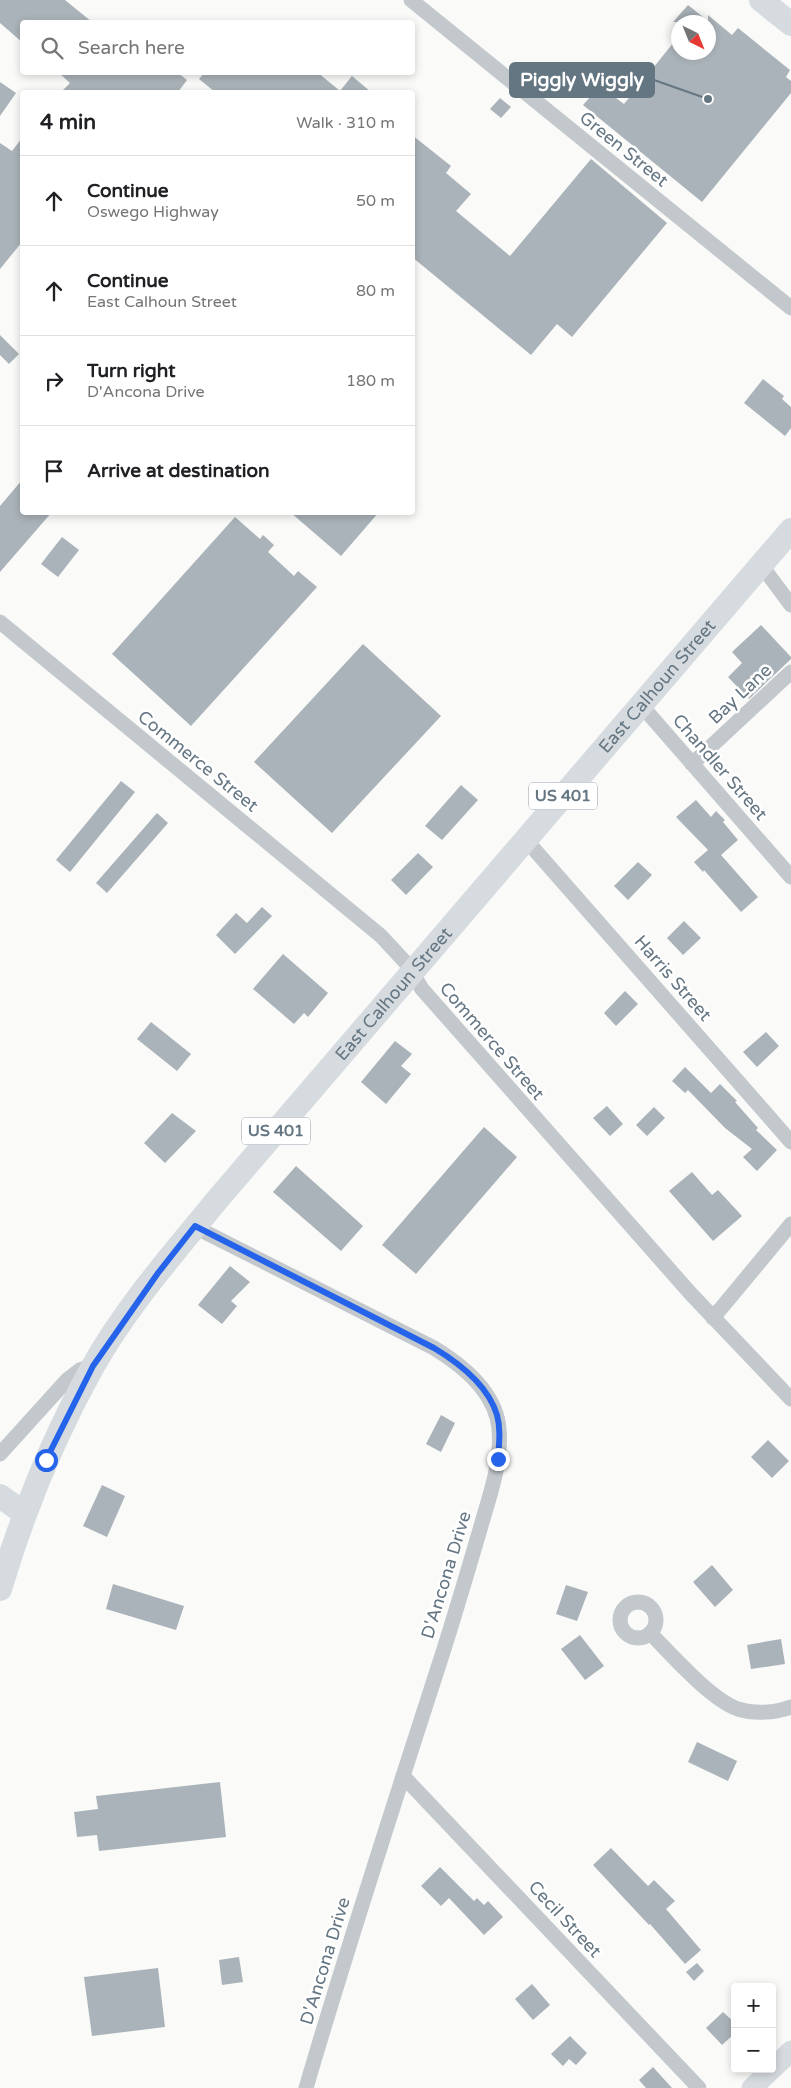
<!DOCTYPE html>
<html lang="en">
<head>
<meta charset="utf-8">
<style>
	:root { --surface:#fff; --page:#f6f6f6; --text:#202124; --muted:#757577; --line:#e0e0e0 }
	body { margin:0; font-family:"Varela Round",sans-serif; background:var(--page); color:var(--text) }
	.controls { position:absolute; right:15px; bottom:15px; display:grid; overflow:hidden; border-radius:5px; box-shadow:0 2px 8px #0003 }
	.controls button { width:45px; height:45px; display:grid; place-items:center; padding:0; border:0; border-bottom:1px solid var(--line); background:var(--surface); color:var(--text); font:25px sans-serif }
	.compass { position:absolute; left:671px; top:15px; width:45px; height:45px; border-radius:50%; background:var(--surface); box-shadow:0 2px 8px #0003; rotate:137deg }
	.stop { position:absolute; width:15px; height:15px; margin:-11px; border:4px solid #2563eb; border-radius:50%; background:#fff }
	.stop.end { background:#2563eb; border-color:#fff; box-shadow:0 1px 5px #0008 }
	.list { margin:0; padding:0; list-style:none }
	h2 { display:flex; justify-content:space-between; align-items:center; height:65px; margin:0; padding:0 20px; font-size:21px }
	h2 small { font-size:16px; font-weight:400; color:var(--muted) }
	.list li { display:grid; grid-template-columns:32px 1fr auto; gap:15px; align-items:center; box-sizing:border-box; height:90px; padding:0 20px; border-top:1px solid var(--line) }
	.list b { display:block; font-size:19px; white-space:nowrap }
	.list p { margin:0; font-size:16px; white-space:nowrap; color:var(--muted) }
	.list em { font-size:16px; font-style:normal; color:var(--muted) }
	.icon { flex:none; width:28px; height:28px; fill:none; stroke:currentColor; stroke-width:2; stroke-linecap:round; stroke-linejoin:round }
	.map { position:relative; flex:none; width:791px; height:2088px; overflow:hidden }
	.search { position:absolute; background:var(--surface); box-shadow:0 2px 8px #0003; left:20px; top:20px; width:395px; height:55px; display:flex; align-items:center; gap:12px; box-sizing:border-box; padding:0 18px; border-radius:5px; color:var(--muted); font-size:19px }
	.panel { position:absolute; background:var(--surface); box-shadow:0 2px 8px #0003; left:20px; top:90px; width:395px; height:425px; border-radius:5px }
	.map>svg:first-child { display:block }
	.building { fill:#aab3b9 }
	.lines { fill:none; stroke-linecap:round; stroke-linejoin:round }
	.street { stroke:#c3c8cc; stroke-width:15 }
	.secondary { stroke:#d6dbdf; stroke-width:21 }
	.primary { stroke:#d6dbdf; stroke-width:24 }
	.route { stroke:#2563eb; stroke-width:6 }
	.labels { text-anchor:middle; dominant-baseline:central; stroke-width:5; stroke-linejoin:round; paint-order:stroke }
	.shield { fill:#fff; stroke:#939fa8; stroke-width:1 }
	.shield-label { font-size:16px; font-weight:bold; fill:#657683 }
	.street-label { font-size:18px; fill:#657683; stroke:#fff }
	.leader { fill:none; stroke:#657683; stroke-width:2 }
	.callout-dot { fill:#657683; stroke:#fff; stroke-width:2 }
	.callout { fill:#657683; stroke:#657683; stroke-width:2 }
	.callout-label { font-size:19px; text-anchor:middle; font-weight:bold; fill:#fff }
</style>
</head>
<body>
<div class="map">
<svg width="791" height="2088" viewBox="0 0 791 2088">
	<rect width="100%" height="100%" fill="#fafaf8"/>
	<g class="building">
		<polygon points="0,0 65,0 92,22 22,22 22,42 0,23"/>
		<polygon points="688,5 708,21 708,15 732,35 738,28 790,70 786,77 791,81 791,93 702,202 583,105 600,86 624,104 678,37 678,52 708,52 708,22 673,22"/>
		<polygon points="58,72 177,72 187,80 178,92 61,92 70,83"/>
		<polygon points="205,72 317,72 340,91 352,76 371,92 215,92 199,79"/>
		<polygon points="0,82 16,93 0,116"/>
		<polygon points="500,98 511,107 501,118 490,109"/>
		<polygon points="412,135 451,166 446,173 471,194 456,211 510,256 591,159 667,223 572,337 557,324 531,355 412,257"/>
		<polygon points="22,138 22,242 0,269 0,143 12,151"/>
		<polygon points="0,335 19,354 9,364 0,355"/>
		<polygon points="763,379 784,396 782,399 791,407 791,428 785,436 744,403"/>
		<polygon points="22,480 22,512 52,512 0,572 0,506"/>
		<polygon points="290,512 379,512 341,556"/>
		<polygon points="235,517 260,539 263,535 274,545 268,552 294,576 298,571 317,587 191,726 112,654"/>
		<polygon points="62,537 79,550 58,577 41,564"/>
		<polygon points="761,625 791,657 791,659 749,699 728,677 742,663 732,652"/>
		<polygon points="363,644 441,716 332,833 254,762"/>
		<polygon points="121,781 135,792 70,872 56,860"/>
		<polygon points="461,785 478,800 442,840 425,826"/>
		<polygon points="696,800 711,817 716,811 725,820 723,822 738,840 721,855 758,897 741,912 704,870 703,872 694,862 708,850 676,817"/>
		<polygon points="157,813 168,823 107,893 96,883"/>
		<polygon points="418,853 433,867 406,895 391,880"/>
		<polygon points="638,862 652,875 628,900 614,886"/>
		<polygon points="262,907 272,916 235,954 216,935 236,913 247,923"/>
		<polygon points="684,921 701,938 683,955 667,938"/>
		<polygon points="283,954 328,993 308,1017 304,1013 294,1024 253,989"/>
		<polygon points="625,991 638,1004 616,1026 604,1013"/>
		<polygon points="151,1022 191,1054 177,1071 137,1039"/>
		<polygon points="766,1032 779,1046 757,1067 743,1052"/>
		<polygon points="395,1041 412,1054 401,1066 411,1074 386,1104 361,1082"/>
		<polygon points="685,1067 711,1093 720,1084 737,1101 735,1102 758,1128 756,1130 777,1150 757,1171 743,1157 752,1149 725,1128 688,1090 685,1093 672,1081"/>
		<polygon points="607,1106 623,1124 610,1136 593,1118"/>
		<polygon points="654,1107 665,1118 647,1136 636,1125"/>
		<polygon points="172,1113 196,1131 165,1163 144,1143"/>
		<polygon points="484,1127 517,1157 416,1274 382,1245"/>
		<polygon points="296,1166 363,1226 341,1251 273,1192"/>
		<polygon points="692,1172 712,1195 718,1190 742,1216 713,1241 669,1191"/>
		<polygon points="230,1266 250,1282 231,1301 237,1306 222,1324 198,1305"/>
		<polygon points="441,1415 455,1423 441,1452 426,1444"/>
		<polygon points="768,1440 789,1461 772,1478 751,1457"/>
		<polygon points="102,1485 125,1496 107,1537 83,1526"/>
		<polygon points="712,1565 733,1590 715,1607 693,1582"/>
		<polygon points="113,1584 184,1606 176,1630 106,1609"/>
		<polygon points="566,1585 588,1592 577,1621 556,1614"/>
		<polygon points="580,1635 604,1666 585,1680 561,1649"/>
		<polygon points="781,1639 785,1664 751,1669 747,1645"/>
		<polygon points="697,1742 737,1761 728,1781 688,1762"/>
		<polygon points="220,1782 226,1837 99,1851 97,1835 77,1837 74,1812 98,1809 96,1796"/>
		<polygon points="611,1848 648,1886 654,1880 675,1901 666,1909 701,1950 685,1964 650,1924 649,1925 593,1865"/>
		<polygon points="440,1867 474,1901 477,1898 484,1905 488,1901 503,1917 484,1935 449,1898 441,1906 421,1886"/>
		<polygon points="239,1957 243,1982 222,1985 219,1960"/>
		<polygon points="697,1963 704,1971 694,1981 686,1972"/>
		<polygon points="158,1968 165,2027 92,2036 84,1977"/>
		<polygon points="532,1984 550,2005 533,2020 515,1999"/>
		<polygon points="723,2012 735,2023 735,2033 722,2045 706,2028"/>
		<polygon points="570,2036 587,2053 576,2065 569,2059 563,2066 551,2054"/>
		<polygon points="653,2067 672,2088 646,2088 639,2080"/>
	</g>
	<g class="lines">
		<g class="street">
			<polyline points="411,0 791,308"/>
			<polyline points="761,565 791,605"/>
			<polyline points="0,622 381,936 406,963 422,989 691,1294 791,1399"/>
			<polyline points="641,705 791,877"/>
			<polyline points="692,764 791,672"/>
			<polyline points="526,840 791,1142"/>
			<path d="M195 1227 434 1348C462 1365 496 1392 499 1429 502 1462 490 1494 481 1526 469 1567 457 1608 444 1649 397 1795 349 1941 306 2088"/>
			<polyline points="713,1318 791,1224"/>
			<polyline points="0,1454 67,1380 80,1370 93,1366"/>
			<circle cx="638" cy="1620" r="18"/>
			<path d="M650 1633C672 1655 710 1699 738 1709 754 1714 775 1713 791 1707"/>
			<polyline points="403,1776 699,2088"/>
		</g>
		<g class="secondary">
			<polyline points="772,2069 791,2051"/>
			<polyline points="752,2088 772,2069"/>
		</g>
		<g class="primary">
			<polyline points="761,0 791,24"/>
			<polyline points="0,1496 24,1513"/>
			<path id="s1" d="M0 1589C23 1512 53 1438 92 1368 126 1307 173 1254 217 1200L791 530"/>
		</g>
	</g>
	<g class="lines">
		<path class="route" d="M46 1460 93 1366 158 1273 195 1226 434 1348C459 1363 488 1385 497 1415 501 1429 499 1444 498 1459"/>
	</g>
	<g class="labels">
		<g class="shield">
			<rect x="529" y="782.5" width="68" height="27" rx="4"/>
			<rect x="242" y="1117.5" width="68" height="27" rx="4"/>
		</g>
		<g class="shield-label">
			<text x="563" y="796">US 401</text>
			<text x="276" y="1131">US 401</text>
		</g>
		<g class="street-label">
			<text transform="translate(624 149) rotate(39)">Green Street</text>
			<text stroke="none"><textPath href="#s1" startOffset="1126">East Calhoun Street</textPath></text>
			<text transform="translate(740 694) rotate(-43)">Bay Lane</text>
			<text transform="translate(198 761) rotate(39)">Commerce Street</text>
			<text transform="translate(720 767) rotate(49)">Chandler Street</text>
			<text transform="translate(673 978) rotate(49)">Harris Street</text>
			<text stroke="none"><textPath href="#s1" startOffset="721">East Calhoun Street</textPath></text>
			<text transform="translate(492 1041) rotate(49)">Commerce Street</text>
			<text transform="translate(446 1575) rotate(-73)">D'Ancona Drive</text>
			<text transform="translate(565 1919) rotate(47)">Cecil Street</text>
			<text transform="translate(325 1961) rotate(-73)">D'Ancona Drive</text>
		</g>
	</g>
	<path class="leader" d="M708 99L654 80"/>
	<circle class="callout-dot" cx="708" cy="99" r="5"/>
	<rect class="callout" x="510" y="63" width="144" height="34" rx="5"/>
	<g class="callout-label">
		<text x="582" y="86">Piggly Wiggly</text>
	</g>
</svg>
<div class="controls">
<button>+</button>
<button>−</button>
</div>
<svg class="compass" viewBox="-18 -18 36 36"><path d="M0-13l5 13h-10z" fill="#e53935"/><path d="M0 13l5-13h-10z" fill="#757577"/></svg>
<div class="stop" style="left:46px;top:1460px"></div>
<div class="stop end" style="left:498px;top:1459px"></div>
<div class="search"><svg class="icon" aria-label="search" viewBox="0 0 24 24"><circle cx="10" cy="10" r="6"/><path d="M15 15l6 6"/></svg>Search here</div>
<section class="panel">
<h2>4 min<small>Walk · 310 m</small></h2>
<ul class="list">
<li><svg class="icon" aria-label="ahead" viewBox="0 0 24 24"><path d="M12 20V5M6 11l6-6 6 6"/></svg><div><b>Continue</b><p>Oswego Highway</p></div><em>50 m</em></li>
<li><svg class="icon" aria-label="ahead" viewBox="0 0 24 24"><path d="M12 20V5M6 11l6-6 6 6"/></svg><div><b>Continue</b><p>East Calhoun Street</p></div><em>80 m</em></li>
<li><svg class="icon" aria-label="right" viewBox="0 0 24 24"><path d="M7 20v-9h11M14 6l5 5-5 5"/></svg><div><b>Turn right</b><p>D'Ancona Drive</p></div><em>180 m</em></li>
<li><svg class="icon" aria-label="arrive" viewBox="0 0 24 24"><path d="M6 21V4h12l-3 4 3 4H6"/></svg><div><b>Arrive at destination</b></div></li>
</ul>
</section>
</div>
</body>
</html>
